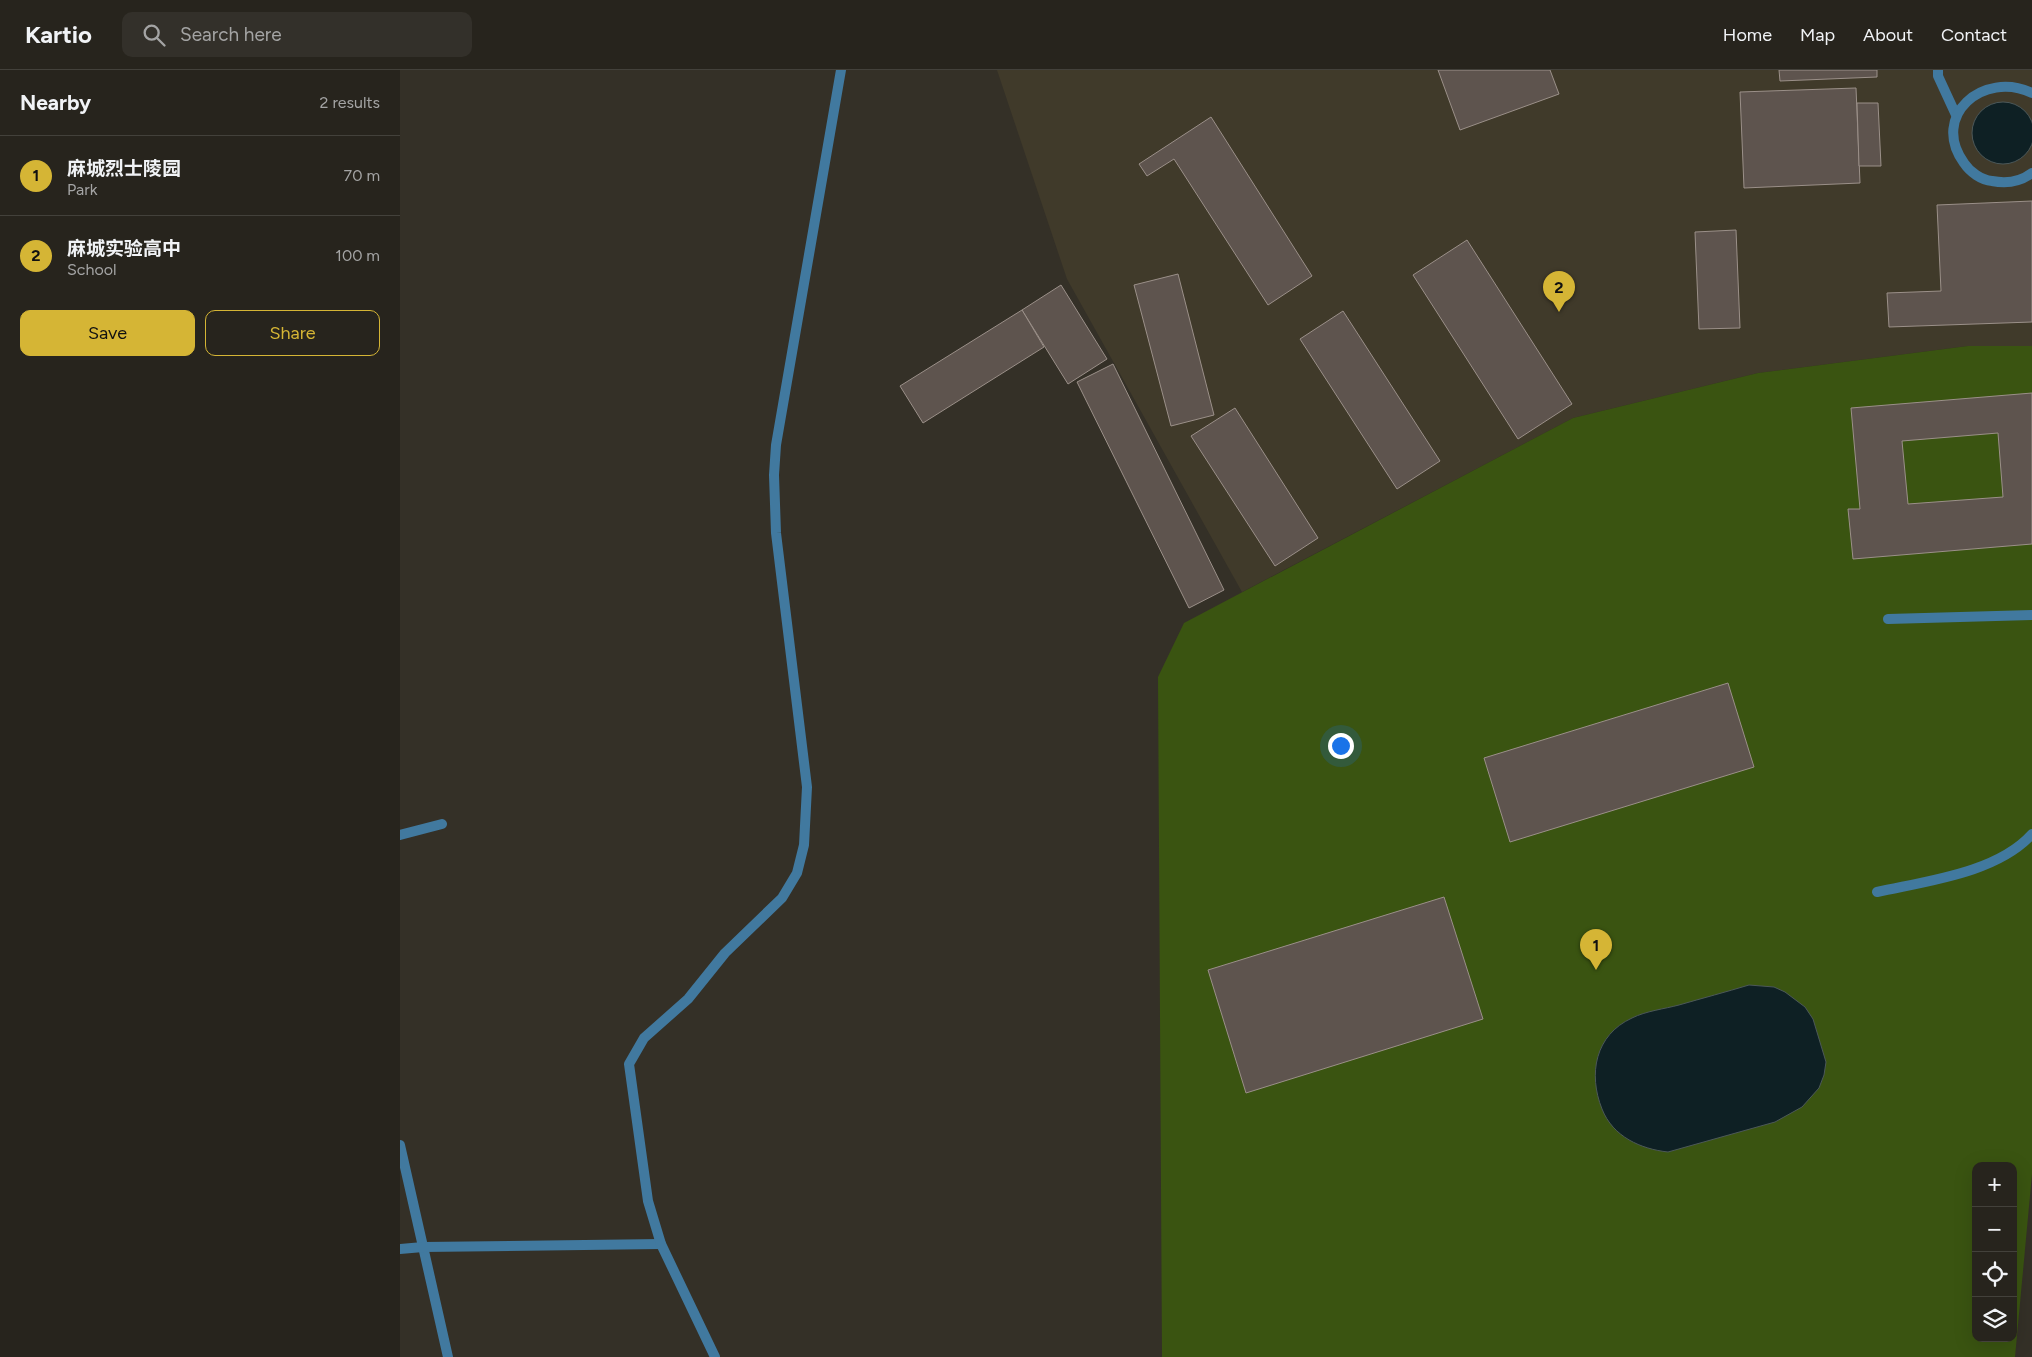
<!DOCTYPE html>
<html lang="en">
<head>
<meta charset="utf-8">
<style>
	:root { --surface:#27241d; --page:#33302a; --text:#f1f3f6; --muted:#a4a4a4; --line:#43413b; --accent:#d5b535 }
	body { margin:0; font-family:Figtree,"Noto Sans SC",sans-serif; background:var(--page); color:var(--text) }
	.controls { position:absolute; right:15px; bottom:15px; display:grid; overflow:hidden; border-radius:10px; box-shadow:0 5px 20px #0002 }
	.controls button { width:45px; height:45px; display:grid; place-items:center; padding:0; border:0; border-bottom:1px solid var(--line); background:var(--surface); color:var(--text); font:25px sans-serif }
	.you { position:absolute; left:940px; top:675px; width:18px; height:18px; margin:-12px; border:4px solid #fff; border-radius:50%; background:#1a73e8; box-shadow:0 0 0 8px #1a73e833 }
	.badge { display:grid; place-items:center; width:32px; height:32px; border-radius:50%; background:var(--accent); color:#111; font-size:16px; font-weight:700 }
	.pin { position:absolute; translate:-50% -41px; filter:drop-shadow(0 1px 2px #0008) }
	.pin::after { content:''; position:absolute; top:26px; width:18px; height:15px; background:inherit; clip-path:polygon(0 0,100% 0,50% 100%) }
	.list { margin:0; padding:0; list-style:none }
	h2 { display:flex; justify-content:space-between; align-items:center; height:65px; margin:0; padding:0 20px; font-size:21px }
	h2 small { font-size:16px; font-weight:400; color:var(--muted) }
	.list li { display:grid; grid-template-columns:32px 1fr auto; gap:15px; align-items:center; box-sizing:border-box; height:80px; padding:0 20px; border-top:1px solid var(--line) }
	.list b { display:block; font-size:19px; white-space:nowrap }
	.list p { margin:0; font-size:16px; white-space:nowrap; color:var(--muted) }
	.list em { font-size:16px; font-style:normal; color:var(--muted) }
	.actions { display:flex; gap:10px; padding:15px 20px }
	.actions a { flex:1; padding:11px 0; border:1px solid var(--accent); border-radius:10px; text-align:center; font-size:18px; color:var(--accent) }
	.actions .main { background:var(--accent); color:#111 }
	.icon { flex:none; width:28px; height:28px; fill:none; stroke:currentColor; stroke-width:2; stroke-linecap:round; stroke-linejoin:round }
	.map { position:relative; flex:none; width:1632px; height:1287px; overflow:hidden }
	header { display:flex; align-items:center; gap:30px; box-sizing:border-box; height:70px; padding:0 25px; background:var(--surface); border-bottom:1px solid var(--line) }
	header strong { font-size:24px }
	nav { display:flex; gap:28px; margin-inline-start:auto; font-size:18px }
	.search { width:350px; height:45px; background:var(--page); display:flex; align-items:center; gap:12px; box-sizing:border-box; padding:0 18px; border-radius:10px; color:var(--muted); font-size:19px }
	main { display:flex }
	aside { flex:1; background:var(--surface) }
	.map>svg:first-child { display:block }
	.built { fill:#403a2a }
	.green { fill:#3a5411; fill-rule:evenodd }
	.water { fill:#0e2024; stroke:#4c5859 }
	.building { fill:#5e544e; stroke:#9b9089; fill-rule:evenodd }
	.lines { fill:none; stroke-linecap:round; stroke-linejoin:round }
	.lane { stroke:#41799f; stroke-width:10 }
	.street { stroke:#41799f; stroke-width:10 }
</style>
</head>
<body>
<header>
<strong>Kartio</strong>
<div class="search"><svg class="icon" aria-label="search" viewBox="0 0 24 24"><circle cx="10" cy="10" r="6"/><path d="M15 15l6 6"/></svg>Search here</div>
<nav><a>Home</a><a>Map</a><a>About</a><a>Contact</a></nav>
</header>
<main>
<aside>
<h2>Nearby<small>2 results</small></h2>
<ul class="list">
<li><span class="badge">1</span><div><b>麻城烈士陵园</b><p>Park</p></div><em>70 m</em></li>
<li><span class="badge">2</span><div><b>麻城实验高中</b><p>School</p></div><em>100 m</em></li>
</ul>
<div class="actions"><a class="main">Save</a><a>Share</a></div>
</aside>
<div class="map">
<svg width="1632" height="1287" viewBox="0 0 1632 1287">
	<rect width="100%" height="100%" fill="#343027"/>
	<polygon class="built" points="597,0 1632,0 1632,276 1568,276 1358,303 1173,348 842,522 667,209"/>
	<path class="green" d="M1568 276H1632V1104L1615 1287H762L758 607 784 553 1173 348 1358 303ZM1576 1096H1613V1268H1576Z"/>
	<g class="water">
		<circle cx="1603" cy="63" r="31"/>
		<path d="M1349 915 1374 917 1385 922 1405 937 1413 949 1426 992 1424 1005 1419 1018 1402 1037 1375 1052 1268 1082C1241 1079 1213 1067 1202 1039 1188 1004 1195 965 1232 948 1246 941 1264 939 1279 935 1303 928 1326 922 1349 915Z"/>
	</g>
	<g class="building">
		<polygon points="1038,0 1150,0 1159,24 1060,60"/>
		<polygon points="1379,0 1477,0 1477,7 1380,11"/>
		<polygon points="1456,18 1460,113 1344,118 1340,22"/>
		<polygon points="1457,33 1478,33 1481,96 1459,96"/>
		<polygon points="811,47 912,206 868,235 774,89 747,106 739,94"/>
		<polygon points="1632,131 1632,252 1489,257 1487,223 1541,221 1537,135"/>
		<polygon points="1336,160 1340,258 1299,259 1295,162"/>
		<polygon points="1067,170 1172,334 1118,369 1013,205"/>
		<polygon points="778,204 814,345 771,356 734,215"/>
		<polygon points="661,215 707,289 668,314 622,240"/>
		<polygon points="622,240 644,277 523,353 500,316"/>
		<polygon points="943,241 1040,391 997,419 900,269"/>
		<polygon points="713,294 824,520 789,538 677,312"/>
		<path d="M1632 323V474L1453 489 1448 439H1460L1451 338ZM1598 363 1603 427 1508 434 1502 371Z"/>
		<polygon points="835,338 918,468 875,496 791,366"/>
		<polygon points="1328,613 1354,697 1110,772 1084,688"/>
		<polygon points="1044,827 1083,949 846,1023 808,900"/>
	</g>
	<g class="lines">
		<g class="lane">
			<polyline points="1538,0 1538,6 1556,45"/>
			<path d="M1632 23C1583 0 1530 46 1564 93 1570 102 1581 110 1592 111 1607 114 1620 112 1632 103"/>
			<polyline points="1488,549 1632,545"/>
			<path d="M1477 822C1526 811 1597 803 1632 764"/>
		</g>
		<g class="street">
			<polyline points="0,765 42,754"/>
			<polyline points="0,1075 48,1287"/>
			<polyline points="0,1179 23,1177 261,1174"/>
			<polyline points="315,1287 261,1174 248,1131 229,994 244,968 288,929 325,883 382,828 397,803 404,775 407,717 376,463 374,405 376,375 441,0"/>
		</g>
	</g>
</svg>
<div class="controls">
<button>+</button>
<button>−</button>
<button><svg class="icon" aria-label="locate" viewBox="0 0 24 24"><circle cx="12" cy="12" r="6"/><path d="M12 2v4M12 18v4M2 12h4M18 12h4"/></svg></button>
<button><svg class="icon" aria-label="layers" viewBox="0 0 24 24"><path d="M12 4l9 5-9 5-9-5zM3 14l9 5 9-5"/></svg></button>
</div>
<div class="you"></div>
<div class="pin badge" style="left:1196px;top:900px">1</div>
<div class="pin badge" style="left:1159px;top:242px">2</div>
</div>
</main>
</body>
</html>
